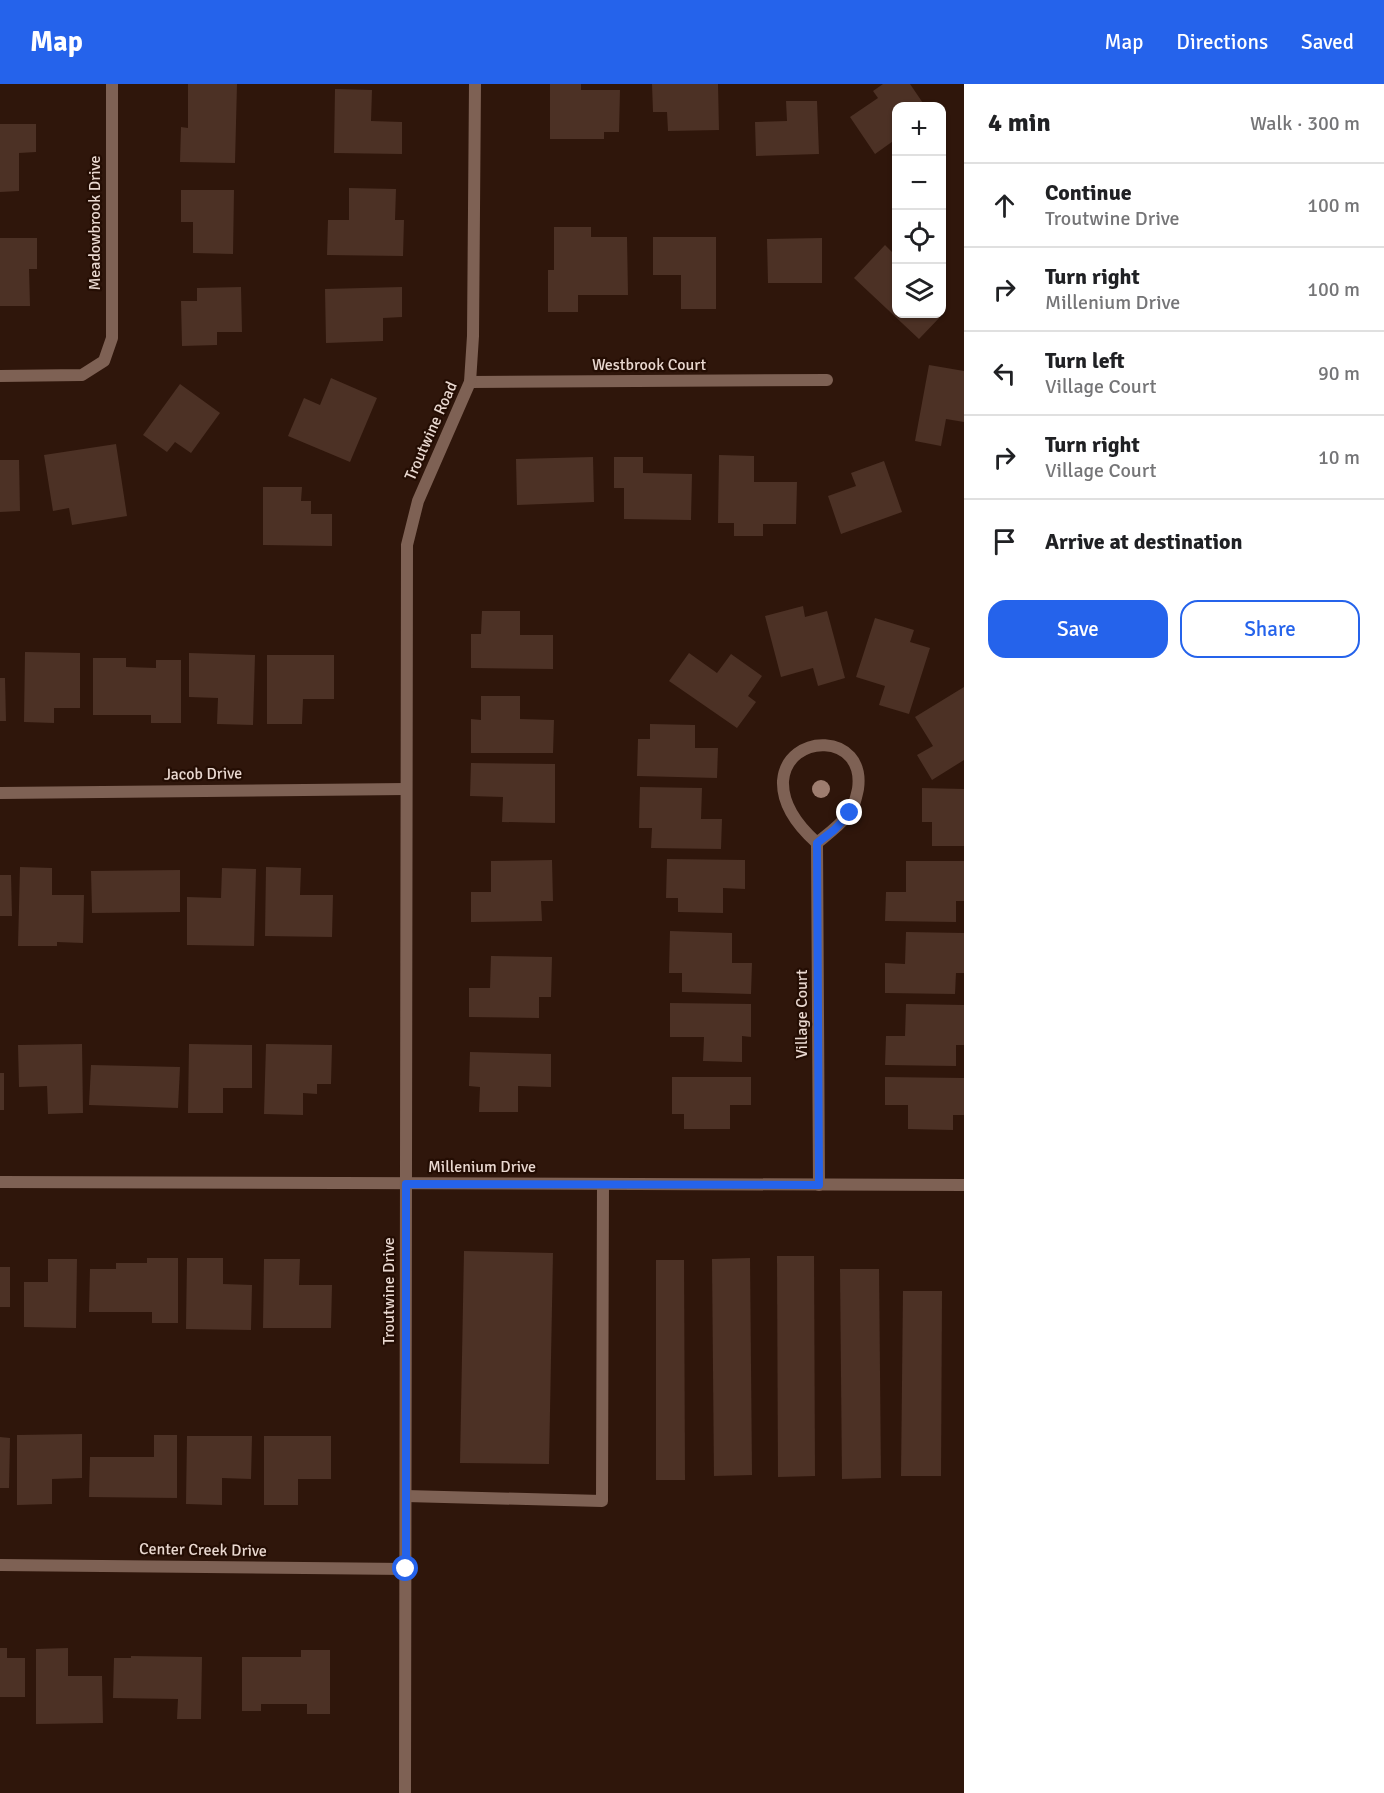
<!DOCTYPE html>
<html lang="en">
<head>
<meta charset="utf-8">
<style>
	:root { --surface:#fff; --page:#f6f6f6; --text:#202124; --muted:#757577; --line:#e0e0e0; --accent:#2563eb }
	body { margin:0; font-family:Signika,sans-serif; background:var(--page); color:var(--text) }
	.controls { position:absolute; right:18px; top:18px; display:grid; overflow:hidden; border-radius:12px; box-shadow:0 2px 4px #0004 }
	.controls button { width:54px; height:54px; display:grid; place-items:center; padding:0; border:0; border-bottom:2px solid var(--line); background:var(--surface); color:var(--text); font:30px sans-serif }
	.stop { position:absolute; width:18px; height:18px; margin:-14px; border:4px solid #2563eb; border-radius:50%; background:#fff }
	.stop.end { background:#2563eb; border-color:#fff; box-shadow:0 2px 6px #0008 }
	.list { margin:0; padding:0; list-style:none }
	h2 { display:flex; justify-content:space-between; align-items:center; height:78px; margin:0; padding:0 24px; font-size:26px }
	h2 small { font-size:20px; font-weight:400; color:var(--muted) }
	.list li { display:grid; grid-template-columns:39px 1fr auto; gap:18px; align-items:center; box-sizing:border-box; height:84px; padding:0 24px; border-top:2px solid var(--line) }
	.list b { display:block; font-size:22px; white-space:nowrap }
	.list p { margin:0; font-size:20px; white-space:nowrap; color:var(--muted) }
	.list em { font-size:20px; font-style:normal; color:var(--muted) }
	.actions { display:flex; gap:12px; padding:18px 24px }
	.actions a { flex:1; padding:14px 0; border:2px solid var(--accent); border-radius:18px; text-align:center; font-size:21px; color:var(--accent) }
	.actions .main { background:var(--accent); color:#fff }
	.icon { flex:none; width:33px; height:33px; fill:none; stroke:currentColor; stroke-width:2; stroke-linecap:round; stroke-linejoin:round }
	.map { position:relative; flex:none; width:964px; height:1709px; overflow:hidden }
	header { display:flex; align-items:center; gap:36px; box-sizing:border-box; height:84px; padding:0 30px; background:var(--accent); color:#fff }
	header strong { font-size:28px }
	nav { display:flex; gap:33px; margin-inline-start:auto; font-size:21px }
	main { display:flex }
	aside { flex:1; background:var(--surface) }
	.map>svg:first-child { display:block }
	.building { fill:#4c3125 }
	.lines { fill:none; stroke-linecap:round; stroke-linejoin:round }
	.lane { stroke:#7e6154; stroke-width:12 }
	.street { stroke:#7e6154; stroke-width:12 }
	.tree { fill:#9e7d6f }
	.route { stroke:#2563eb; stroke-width:8 }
	.labels { text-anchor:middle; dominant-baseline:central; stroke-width:4.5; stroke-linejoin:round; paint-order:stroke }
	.street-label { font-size:16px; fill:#e9d8d0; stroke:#240d03 }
</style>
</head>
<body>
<header>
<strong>Map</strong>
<nav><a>Map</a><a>Directions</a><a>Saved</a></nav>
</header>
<main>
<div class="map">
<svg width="964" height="1709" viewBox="0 0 964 1709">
	<rect width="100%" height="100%" fill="#2f160b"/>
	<g class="building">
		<polygon points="188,0 237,0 235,79 180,78 181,43 188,44"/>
		<polygon points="550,0 581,0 581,6 620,6 619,48 604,48 604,55 550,55"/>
		<polygon points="652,0 718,0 719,46 668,47 667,28 653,28"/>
		<polygon points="883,0 910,0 925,22 896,22 896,55 875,70 850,33 878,14 873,7"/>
		<polygon points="335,5 372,6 371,37 402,38 402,70 334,69"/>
		<polygon points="786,17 817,17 819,70 756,72 755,38 787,37"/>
		<polygon points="0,40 36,40 36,68 19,69 19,107 0,108"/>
		<polygon points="349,104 396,105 395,136 404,136 403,172 327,171 328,136 349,136"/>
		<polygon points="181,106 234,106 233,170 193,169 193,138 181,138"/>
		<polygon points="554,143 591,143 591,153 627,153 628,211 578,211 578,228 548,228 548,186 554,186"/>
		<polygon points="653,153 716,153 716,225 681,225 681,191 653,191"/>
		<polygon points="0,154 37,154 37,185 29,185 30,222 0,222"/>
		<polygon points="822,154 822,199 768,199 767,155"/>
		<polygon points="885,161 896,172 896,230 939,230 941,232 919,255 854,194"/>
		<polygon points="241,203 242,248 217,248 217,261 182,262 181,217 197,217 197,204"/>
		<polygon points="402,203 402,233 383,234 383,257 326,259 325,205"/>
		<polygon points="929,281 964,287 964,338 946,335 941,362 915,357"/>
		<polygon points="331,294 377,314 350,378 288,352 304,314 320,321"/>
		<polygon points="180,300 220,329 191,369 175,358 167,368 143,351"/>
		<polygon points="116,360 127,432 72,441 69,424 53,427 44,371"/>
		<polygon points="719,371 754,372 754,398 797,398 796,440 763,440 763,452 734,452 734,439 718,439"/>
		<polygon points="593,373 594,418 517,421 516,375"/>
		<polygon points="614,373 643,373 643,389 692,390 691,436 624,435 624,404 614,404"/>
		<polygon points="0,376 19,376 20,427 0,428"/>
		<polygon points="884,377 902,428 841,450 828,412 856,402 851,389"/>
		<polygon points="263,403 302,403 301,417 311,417 311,430 332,430 332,462 263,461"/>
		<polygon points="803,522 805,533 827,527 845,594 818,602 813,584 781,593 765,532"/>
		<polygon points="482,527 520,527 520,551 553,551 553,585 471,584 471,550 481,550"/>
		<polygon points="875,534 914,546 910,558 930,564 909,630 879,621 885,602 856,593"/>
		<polygon points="25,568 80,569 80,624 54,624 54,639 24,638"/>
		<polygon points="189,569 255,571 253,641 217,640 218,614 189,613"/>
		<polygon points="689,569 717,589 731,570 762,592 748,612 756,618 737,644 669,597"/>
		<polygon points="267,571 334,571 334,615 303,615 302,640 267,640"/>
		<polygon points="93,574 126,574 126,583 156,584 156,576 181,576 181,639 151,639 151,631 93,631"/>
		<polygon points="0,594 5,594 6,637 0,637"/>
		<polygon points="964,603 964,676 932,696 917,671 933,662 915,633"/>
		<polygon points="481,612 520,612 520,635 554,636 553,669 471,669 471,635 481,636"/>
		<polygon points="650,640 695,641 695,664 718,664 717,694 637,692 638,655 650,655"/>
		<polygon points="471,679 555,680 555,739 502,738 503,713 470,712"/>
		<polygon points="640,703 702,704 701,735 722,735 721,765 651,764 652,744 639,744"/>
		<polygon points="922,704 964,705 964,762 932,762 932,738 922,738"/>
		<polygon points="667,775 745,776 745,805 723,804 723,829 678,828 678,814 666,814"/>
		<polygon points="552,776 553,817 541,817 542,837 471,838 471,808 491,808 491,777"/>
		<polygon points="906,777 964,777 964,817 956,817 956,838 885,837 886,808 906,808"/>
		<polygon points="20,783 52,784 52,811 84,811 83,859 57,858 57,862 18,862"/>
		<polygon points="266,783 301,784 300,811 333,811 332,853 265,852"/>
		<polygon points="222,784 256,785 254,862 187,861 187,813 221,814"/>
		<polygon points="180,786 180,828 92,829 91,787"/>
		<polygon points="0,791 11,791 12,832 0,832"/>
		<polygon points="670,847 732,849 732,879 752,879 751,910 682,908 682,889 669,889"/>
		<polygon points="906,848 964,849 964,889 956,889 955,910 885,909 885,879 905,880"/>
		<polygon points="491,872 552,873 551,913 539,913 539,934 469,933 469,904 490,904"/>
		<polygon points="670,919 751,920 751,953 742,952 742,978 703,977 704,953 670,953"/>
		<polygon points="906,920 964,921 964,961 956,961 956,982 885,981 886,952 905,952"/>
		<polygon points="82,960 83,1029 48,1030 47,1002 19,1003 18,961"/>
		<polygon points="189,960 252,961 252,1004 223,1004 223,1029 188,1029"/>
		<polygon points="266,960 332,961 331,1000 317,1000 317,1010 303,1009 303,1031 264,1030"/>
		<polygon points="470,968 551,970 551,1003 518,1002 518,1028 479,1028 480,1003 469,1002"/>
		<polygon points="91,981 180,983 178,1024 89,1021"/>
		<rect x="0" y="989" width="4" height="37"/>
		<polygon points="672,993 751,993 751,1021 730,1021 730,1045 684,1045 684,1030 672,1030"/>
		<polygon points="885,993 964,994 964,1031 953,1031 953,1046 908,1045 908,1021 885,1021"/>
		<polygon points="464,1167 553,1169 549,1380 460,1379"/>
		<polygon points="777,1172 814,1172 815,1392 778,1393"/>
		<polygon points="147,1174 178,1174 178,1239 152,1239 152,1228 89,1228 90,1185 116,1185 116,1179 147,1179"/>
		<polygon points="187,1174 223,1174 223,1200 252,1201 251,1246 186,1245"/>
		<polygon points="750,1174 752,1391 714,1392 712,1175"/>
		<polygon points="48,1175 77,1175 76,1244 24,1243 24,1198 48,1198"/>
		<polygon points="264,1175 300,1175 299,1201 332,1201 331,1244 263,1244"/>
		<polygon points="656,1176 684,1176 685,1396 656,1396"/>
		<rect x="0" y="1183" width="10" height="40"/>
		<polygon points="840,1185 879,1185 881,1394 842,1395"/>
		<polygon points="903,1207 942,1207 941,1392 901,1392"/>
		<polygon points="82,1350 82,1394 52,1395 52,1420 17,1421 17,1351"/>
		<polygon points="154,1351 177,1351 177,1414 89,1413 90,1373 154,1373"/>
		<polygon points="187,1352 252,1352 251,1395 222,1394 222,1421 186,1420"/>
		<polygon points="264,1352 331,1352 331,1395 298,1395 298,1421 264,1421"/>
		<polygon points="0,1353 10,1354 9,1404 0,1404"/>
		<polygon points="0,1564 7,1564 7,1574 25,1574 25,1613 0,1613"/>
		<polygon points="68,1564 68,1592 102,1592 103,1639 36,1640 36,1565"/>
		<polygon points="301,1566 330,1566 330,1630 307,1630 307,1620 261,1620 261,1627 242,1627 242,1573 301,1573"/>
		<polygon points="131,1572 202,1573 201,1635 177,1635 178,1615 113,1614 114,1574 131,1574"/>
	</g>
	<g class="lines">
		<polyline class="lane" points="406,1412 602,1417 603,1100"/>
		<g class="street">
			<polyline points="0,292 82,291 104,277 112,254 112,0"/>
			<polyline points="470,298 827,296"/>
			<polyline points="0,709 406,705"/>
			<path d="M817 759C799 743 782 722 783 697 787 648 866 648 858 705 856 714 854 724 848 731 839 742 828 750 817 759L819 1101"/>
			<polyline points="0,1098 964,1101"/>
			<polyline points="0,1481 406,1485"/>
			<polyline points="405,1709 407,461 418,417 470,298 473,252 475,0"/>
		</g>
	</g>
	<circle class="tree" cx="821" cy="705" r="9"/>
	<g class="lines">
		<polyline class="route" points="406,1485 406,1100 819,1101 817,759 834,746 850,729"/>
	</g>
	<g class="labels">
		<g class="street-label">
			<text transform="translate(95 139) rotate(-90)">Meadowbrook Drive</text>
			<text x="649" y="281">Westbrook Court</text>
			<text transform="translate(431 347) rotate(-66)">Troutwine Road</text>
			<text transform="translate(203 690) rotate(-1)">Jacob Drive</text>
			<text transform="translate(802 930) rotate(-90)">Village Court</text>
			<text x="482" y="1083">Millenium Drive</text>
			<text transform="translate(389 1207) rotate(-90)">Troutwine Drive</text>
			<text transform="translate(203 1466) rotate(1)">Center Creek Drive</text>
		</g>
	</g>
</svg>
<div class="controls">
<button>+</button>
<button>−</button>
<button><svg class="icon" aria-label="locate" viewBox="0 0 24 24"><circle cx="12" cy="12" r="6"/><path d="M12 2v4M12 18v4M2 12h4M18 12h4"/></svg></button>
<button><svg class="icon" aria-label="layers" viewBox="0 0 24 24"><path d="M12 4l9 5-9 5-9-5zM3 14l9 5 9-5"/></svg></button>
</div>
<div class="stop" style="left:406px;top:1485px"></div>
<div class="stop end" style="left:850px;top:729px"></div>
</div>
<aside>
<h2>4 min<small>Walk · 300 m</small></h2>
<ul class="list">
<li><svg class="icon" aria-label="ahead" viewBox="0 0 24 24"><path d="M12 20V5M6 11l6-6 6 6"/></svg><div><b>Continue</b><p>Troutwine Drive</p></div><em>100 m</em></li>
<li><svg class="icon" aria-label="right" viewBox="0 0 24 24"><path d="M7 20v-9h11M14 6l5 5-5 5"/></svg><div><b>Turn right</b><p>Millenium Drive</p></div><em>100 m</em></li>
<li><svg class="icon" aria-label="left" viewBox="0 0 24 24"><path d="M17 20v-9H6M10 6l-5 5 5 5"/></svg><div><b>Turn left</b><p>Village Court</p></div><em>90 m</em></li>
<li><svg class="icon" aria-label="right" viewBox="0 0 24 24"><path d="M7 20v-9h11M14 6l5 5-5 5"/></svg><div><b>Turn right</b><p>Village Court</p></div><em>10 m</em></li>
<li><svg class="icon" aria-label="arrive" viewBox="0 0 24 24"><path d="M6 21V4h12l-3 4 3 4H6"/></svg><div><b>Arrive at destination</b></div></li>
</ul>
<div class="actions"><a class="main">Save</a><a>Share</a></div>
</aside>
</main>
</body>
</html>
